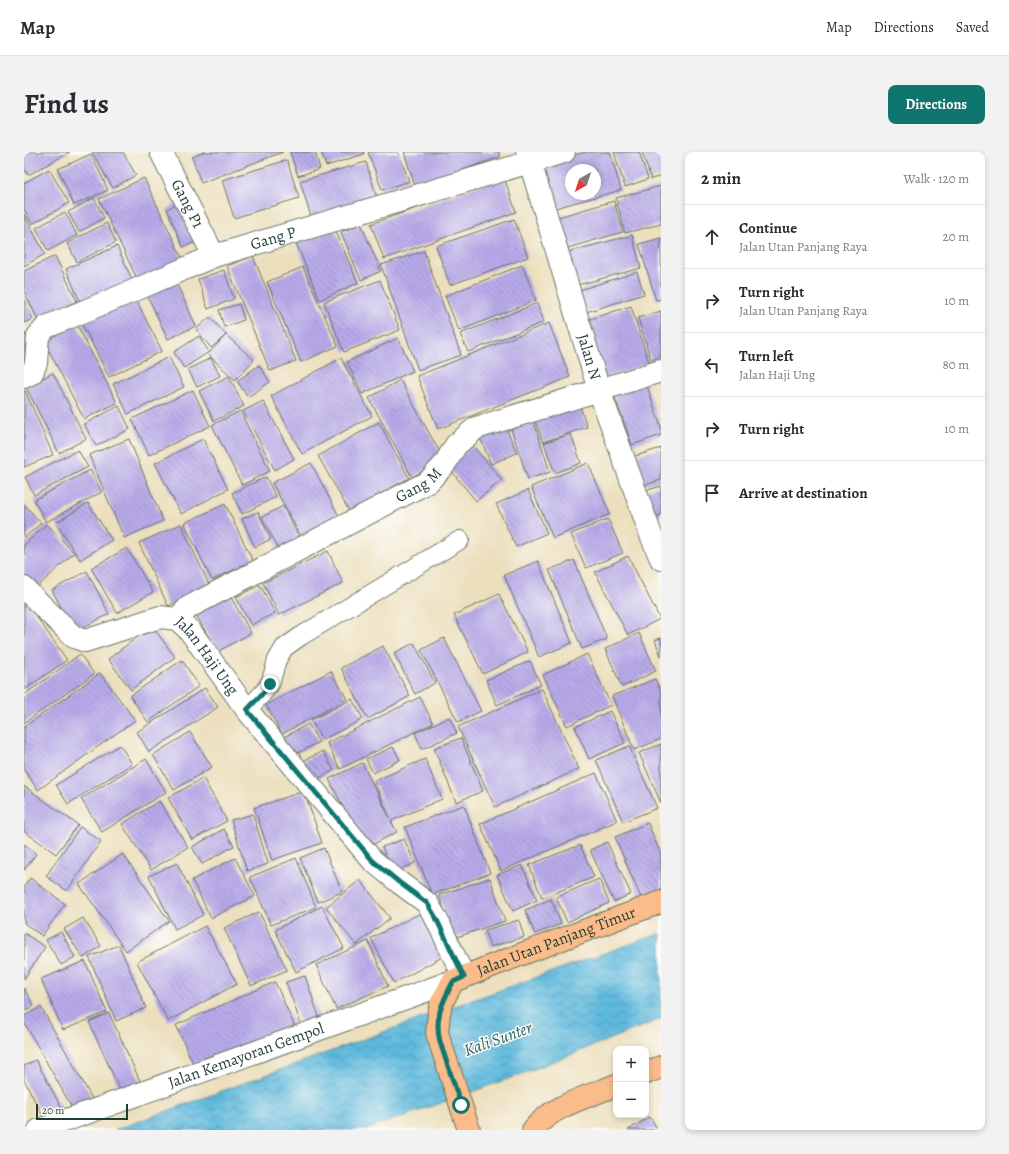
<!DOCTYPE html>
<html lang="en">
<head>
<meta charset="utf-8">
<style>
	:root { --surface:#fff; --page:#f2f2f3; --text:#2b2b33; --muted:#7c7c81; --line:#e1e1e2; --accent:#0f766e }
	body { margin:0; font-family:Alegreya,serif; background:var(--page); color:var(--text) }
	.controls { position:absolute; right:12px; bottom:12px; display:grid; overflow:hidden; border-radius:8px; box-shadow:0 2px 6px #0003 }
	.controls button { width:36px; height:36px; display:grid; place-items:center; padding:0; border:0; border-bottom:1px solid var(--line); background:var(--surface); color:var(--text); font:20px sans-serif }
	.compass { position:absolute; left:541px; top:12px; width:36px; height:36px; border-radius:50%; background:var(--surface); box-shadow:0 2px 6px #0003; rotate:219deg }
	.scale { position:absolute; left:12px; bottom:10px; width:92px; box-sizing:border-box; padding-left:4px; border:2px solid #1f3d34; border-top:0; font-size:11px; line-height:14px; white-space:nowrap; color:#1f3d34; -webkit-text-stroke:3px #fdfcf7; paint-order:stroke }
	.stop { position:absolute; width:12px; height:12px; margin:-9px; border:3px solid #0f766e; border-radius:50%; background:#fff }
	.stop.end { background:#0f766e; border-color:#fff; box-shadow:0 1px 4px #0008 }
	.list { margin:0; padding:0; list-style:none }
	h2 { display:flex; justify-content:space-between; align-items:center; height:52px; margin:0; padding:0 16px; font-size:17px }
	h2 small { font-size:13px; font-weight:400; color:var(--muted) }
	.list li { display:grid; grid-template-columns:26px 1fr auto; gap:12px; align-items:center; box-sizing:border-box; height:64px; padding:0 16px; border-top:1px solid var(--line) }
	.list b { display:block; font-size:15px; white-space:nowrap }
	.list p { margin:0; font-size:13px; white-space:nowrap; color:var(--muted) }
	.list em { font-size:13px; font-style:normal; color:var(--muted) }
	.icon { flex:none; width:22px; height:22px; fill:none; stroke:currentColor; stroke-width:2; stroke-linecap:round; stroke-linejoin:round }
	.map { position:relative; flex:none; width:637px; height:978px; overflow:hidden; border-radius:8px }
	header { display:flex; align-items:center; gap:24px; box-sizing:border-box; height:56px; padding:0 20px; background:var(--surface); border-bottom:1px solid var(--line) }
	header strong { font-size:19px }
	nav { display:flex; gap:22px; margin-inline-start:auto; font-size:14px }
	.intro { display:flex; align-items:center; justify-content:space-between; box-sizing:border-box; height:96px; padding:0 24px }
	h1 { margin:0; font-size:28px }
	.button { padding:10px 18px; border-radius:8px; background:var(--accent); color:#fff; font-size:14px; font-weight:700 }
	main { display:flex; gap:24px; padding:0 24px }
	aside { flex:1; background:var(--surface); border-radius:8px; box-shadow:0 2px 6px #0003 }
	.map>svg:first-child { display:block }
	.water { fill:url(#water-waves); stroke:#3f7b88 }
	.building { fill:url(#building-back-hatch); fill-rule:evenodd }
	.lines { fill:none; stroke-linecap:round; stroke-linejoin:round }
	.service-casing { stroke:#677664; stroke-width:20 }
	.minor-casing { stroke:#677664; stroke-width:24 }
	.tertiary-casing { stroke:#677664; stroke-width:24 }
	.primary-casing { stroke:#677664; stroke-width:24 }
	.service { stroke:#fff; stroke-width:18 }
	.minor { stroke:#fff; stroke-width:22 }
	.tertiary { stroke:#fff; stroke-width:22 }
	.primary { stroke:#f9bc8a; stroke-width:22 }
	.route { stroke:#0f766e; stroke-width:5 }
	.labels { text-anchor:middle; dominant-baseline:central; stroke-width:3; stroke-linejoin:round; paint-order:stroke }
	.street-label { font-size:16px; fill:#1f3d34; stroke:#fdfcf7 }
	.water-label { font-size:17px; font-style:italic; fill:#326267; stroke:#fdfcf7 }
</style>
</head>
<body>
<header>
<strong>Map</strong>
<nav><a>Map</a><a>Directions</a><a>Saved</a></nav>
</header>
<div class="intro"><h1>Find us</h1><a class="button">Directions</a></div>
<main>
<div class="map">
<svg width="637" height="978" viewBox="0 0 637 978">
	<defs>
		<pattern id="water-waves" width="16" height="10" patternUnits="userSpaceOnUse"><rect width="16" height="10" fill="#5fb9dd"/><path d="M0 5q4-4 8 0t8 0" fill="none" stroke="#4e98b4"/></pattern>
		<pattern id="building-back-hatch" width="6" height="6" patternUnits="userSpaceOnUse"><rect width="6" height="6" fill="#b8aaea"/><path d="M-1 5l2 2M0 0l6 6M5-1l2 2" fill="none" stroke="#958cbe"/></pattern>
	</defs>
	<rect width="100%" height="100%" fill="#fdfcf7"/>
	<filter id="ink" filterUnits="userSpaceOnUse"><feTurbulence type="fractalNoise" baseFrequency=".025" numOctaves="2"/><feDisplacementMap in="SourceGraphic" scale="8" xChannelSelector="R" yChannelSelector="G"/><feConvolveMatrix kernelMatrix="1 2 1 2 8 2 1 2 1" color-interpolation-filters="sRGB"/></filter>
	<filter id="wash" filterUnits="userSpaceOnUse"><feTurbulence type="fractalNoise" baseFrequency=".012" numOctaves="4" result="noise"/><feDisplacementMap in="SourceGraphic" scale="16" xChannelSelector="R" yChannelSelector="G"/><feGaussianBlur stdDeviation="0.9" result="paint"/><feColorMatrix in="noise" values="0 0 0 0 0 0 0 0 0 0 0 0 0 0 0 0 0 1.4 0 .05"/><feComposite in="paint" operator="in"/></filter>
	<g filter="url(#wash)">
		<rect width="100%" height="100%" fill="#ecdfbd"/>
		<polygon class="water" points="637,781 637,867 495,923 341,978 91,978 420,858"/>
		<g id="blocks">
			<g class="building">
				<polygon points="0,0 46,0 4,23 0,16"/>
				<polygon points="68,0 99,0 112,23 89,36"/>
				<polygon points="180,0 259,0 177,31 168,5"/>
				<polygon points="266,0 291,0 296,17 274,24"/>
				<polygon points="297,0 340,0 340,2 302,14"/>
				<polygon points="344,0 374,0 385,29 358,38"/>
				<polygon points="380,0 475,0 476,5 391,34"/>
				<path d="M562 0H586L597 38 524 58 511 14ZM547 18H571V42H547Z"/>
				<polygon points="590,0 615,0 624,27 601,35"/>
				<polygon points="618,0 637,0 637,24 627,27"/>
				<polygon points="67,2 84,38 50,53 34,17"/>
				<polygon points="263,8 275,46 210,66 198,28"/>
				<polygon points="342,10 353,46 287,65 276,29"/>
				<polygon points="25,17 45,51 8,72 0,57 0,31"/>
				<polygon points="480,25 492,60 360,107 347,72"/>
				<polygon points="120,26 161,112 116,133 75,47"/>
				<polygon points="637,34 637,72 601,81 592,46"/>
				<polygon points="70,46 80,66 55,80 44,60"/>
				<polygon points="157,49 176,88 159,95 143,57"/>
				<polygon points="590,49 599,80 536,98 527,67"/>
				<polygon points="41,60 53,83 24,99 12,76"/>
				<polygon points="0,62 21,102 0,114"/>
				<polygon points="490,67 504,105 426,133 412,94"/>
				<polygon points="83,71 92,90 53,110 43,91"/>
				<polygon points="337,72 357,119 337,128 317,80"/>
				<polygon points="310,75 334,131 296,148 272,91"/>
				<polygon points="608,83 617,116 546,135 537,102"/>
				<polygon points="637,86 637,147 632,148 615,92"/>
				<polygon points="93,94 110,132 58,154 42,117"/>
				<polygon points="400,99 437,203 394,218 357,113"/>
				<polygon points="31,104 53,149 14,168 0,139 0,119"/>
				<polygon points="229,104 272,209 246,219 203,114"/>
				<polygon points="498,113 512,148 435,179 421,144"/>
				<polygon points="279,115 314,194 277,210 243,130"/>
				<polygon points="200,118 210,147 184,157 174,127"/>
				<polygon points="613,120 620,142 556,162 549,140"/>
				<polygon points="151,128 172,174 144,187 122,141"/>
				<polygon points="356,128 376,178 320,200 300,150"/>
				<polygon points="110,144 138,199 85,225 57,170"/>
				<polygon points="0,146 9,167 0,171"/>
				<polygon points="513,151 520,170 444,200 436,182"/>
				<polygon points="215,152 220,168 200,175 195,158"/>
				<polygon points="607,154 625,211 575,228 557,170"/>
				<polygon points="637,159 637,205 627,208 614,166"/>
				<polygon points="186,165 202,183 187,196 172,177"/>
				<polygon points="51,169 93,251 60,267 18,185"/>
				<polygon points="525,171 546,225 414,277 393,224"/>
				<polygon points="0,179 11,206 0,210"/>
				<polygon points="202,183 230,208 211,228 184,202"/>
				<polygon points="175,184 185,200 160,216 150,200"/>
				<polygon points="374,186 389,219 338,242 323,210"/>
				<polygon points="145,205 160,235 104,262 89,232"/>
				<polygon points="187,206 196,224 173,235 164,217"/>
				<polygon points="317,206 348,264 278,302 247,244"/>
				<polygon points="235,213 246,230 224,245 213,229"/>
				<polygon points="29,221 62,287 35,301 2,235"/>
				<polygon points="205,224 220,254 190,269 175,239"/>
				<polygon points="376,228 420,308 388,325 345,246"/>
				<polygon points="622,231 637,275 637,283 608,293 590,243"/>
				<polygon points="1,238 29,303 0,315 0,239"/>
				<polygon points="169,238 186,274 125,303 108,267"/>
				<polygon points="554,248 563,275 519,290 509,263"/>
				<polygon points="239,249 270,307 251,318 219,259"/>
				<polygon points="95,254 106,277 72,294 60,272"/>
				<polygon points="216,259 246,319 218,333 188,273"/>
				<polygon points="507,261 526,320 504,327 484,268"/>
				<polygon points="355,270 385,326 325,359 294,304"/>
				<polygon points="480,271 493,301 467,312 454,281"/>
				<polygon points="547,282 557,311 531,321 520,291"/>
				<polygon points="105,287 139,369 100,386 65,303"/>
				<polygon points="179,287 204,337 157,362 131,311"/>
				<polygon points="449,294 478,328 452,349 424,315"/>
				<polygon points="637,296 637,328 614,335 605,306"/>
				<polygon points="54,298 64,315 10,343 1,325"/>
				<polygon points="287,311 319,372 281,392 248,331"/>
				<polygon points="564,311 586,362 529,386 507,335"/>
				<polygon points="66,318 78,340 22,370 10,348"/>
				<polygon points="242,325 252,345 218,362 208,341"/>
				<polygon points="637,334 637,363 629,366 620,339"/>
				<polygon points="504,338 523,381 492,395 472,352"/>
				<polygon points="64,351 88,388 56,408 32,371"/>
				<polygon points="0,352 17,371 0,386"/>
				<polygon points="201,352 229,409 188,428 160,371"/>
				<polygon points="259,354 278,391 257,401 238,365"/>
				<polygon points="234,360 247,387 231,395 218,367"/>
				<polygon points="584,367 599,401 562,416 547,382"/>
				<polygon points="23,372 50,401 10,438 0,427 0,393"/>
				<polygon points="157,372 186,435 144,454 115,391"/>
				<polygon points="103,396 129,440 93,461 67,416"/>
				<polygon points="304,399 319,431 255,463 239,431"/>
				<polygon points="604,404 636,467 604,483 571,420"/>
				<polygon points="550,408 583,487 558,497 525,418"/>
				<polygon points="514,409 548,491 515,505 480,423"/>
				<polygon points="63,419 85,462 50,480 28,438"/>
				<polygon points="236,433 251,461 227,473 212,445"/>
				<polygon points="205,442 227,481 193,500 171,461"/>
				<polygon points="475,442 504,500 459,522 430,463"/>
				<polygon points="0,447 43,508 0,538"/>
				<polygon points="128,474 151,505 107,538 84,507"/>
				<polygon points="615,481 632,519 598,535 581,497"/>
				<polygon points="420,486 457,559 434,570 397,498"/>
				<polygon points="637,486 637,504 631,488"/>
				<polygon points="390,491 411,531 391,542 370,501"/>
				<polygon points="359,494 386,544 344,567 317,516"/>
				<polygon points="56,502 70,522 0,571 0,543"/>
				<polygon points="563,502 587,553 543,574 519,523"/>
				<polygon points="158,508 175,534 124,570 106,544"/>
				<polygon points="506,509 517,533 473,553 462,528"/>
				<polygon points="307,519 323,547 258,582 242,553"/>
				<polygon points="76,521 111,568 14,638 0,618 0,575"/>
				<polygon points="631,527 637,540 637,587 610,598 588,544"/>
				<polygon points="181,536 194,555 125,600 113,580"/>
				<polygon points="518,537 555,617 471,655 434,575"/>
				<polygon points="396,545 409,571 316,617 303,591"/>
				<polygon points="328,547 339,567 298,588 287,568"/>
				<polygon points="586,559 601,591 565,607 551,575"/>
				<polygon points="425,565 433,581 398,597 391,581"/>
				<polygon points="284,572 295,590 268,604 258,586"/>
				<polygon points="166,580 188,615 150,638 129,603"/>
				<polygon points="437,586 459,639 432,650 410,596"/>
				<polygon points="637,592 637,651 615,601"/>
				<polygon points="96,593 108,612 44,652 32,633"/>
				<polygon points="605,594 633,656 599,670 572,608"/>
				<polygon points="369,595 376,608 349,621 342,607"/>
				<polygon points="299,599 310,618 286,631 275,611"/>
				<polygon points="122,607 142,640 78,680 57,647"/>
				<polygon points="401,607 418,647 367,669 373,680 340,697 305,627 338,611 366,666 350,629"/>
				<polygon points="572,621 593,669 477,719 456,672"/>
				<polygon points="179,626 203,669 168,688 144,646"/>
				<polygon points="0,634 54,673 32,702 0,679"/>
				<polygon points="280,639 298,691 248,708 230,656"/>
				<polygon points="135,649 164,695 127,718 98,672"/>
				<polygon points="440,653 466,721 408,743 381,675"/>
				<polygon points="229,662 244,712 223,719 207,668"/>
				<polygon points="624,671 637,703 637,737 617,746 591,685"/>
				<polygon points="56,675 77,689 43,739 22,724"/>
				<polygon points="200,677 210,694 178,712 168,695"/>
				<polygon points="380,687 391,711 369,721 358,695"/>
				<polygon points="583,690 607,742 590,750 566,698"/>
				<polygon points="0,692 12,702 0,718"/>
				<polygon points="556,693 570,725 518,746 505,713"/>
				<polygon points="300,696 318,740 294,750 276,706"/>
				<polygon points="99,702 145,769 102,799 55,732"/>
				<polygon points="211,706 231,744 187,766 168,728"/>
				<polygon points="272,706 292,755 247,773 226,725"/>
				<polygon points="153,711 179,763 151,777 125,724"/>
				<polygon points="498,713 513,748 489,759 473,723"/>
				<polygon points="6,726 41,752 18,784 0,771 0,735"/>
				<polygon points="466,726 481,769 430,786 415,743"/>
				<polygon points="575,727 585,751 543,770 532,745"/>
				<polygon points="336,728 366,766 332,793 302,755"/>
				<polygon points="527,747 537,772 511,782 501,758"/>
				<polygon points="298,754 320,796 272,820 251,778"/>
				<polygon points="235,760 263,818 227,834 200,776"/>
				<polygon points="399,760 422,803 370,831 347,786"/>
				<polygon points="59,766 77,794 59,806 40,777"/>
				<polygon points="495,768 500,785 466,795 461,778"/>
				<polygon points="181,774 213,832 144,869 113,810"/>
				<polygon points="37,780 51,805 37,813 22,788"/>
				<polygon points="0,781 21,795 0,827"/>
				<polygon points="344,789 364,834 312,857 292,813"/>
				<polygon points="95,793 122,856 92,869 65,805"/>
				<polygon points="61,809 83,860 39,878 17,827"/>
				<polygon points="281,824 296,868 278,875 262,830"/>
				<polygon points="251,830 271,875 172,918 152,873"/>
				<polygon points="0,836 10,854 0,859"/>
				<polygon points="17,855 69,948 50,959 0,870 0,864"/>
				<polygon points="85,861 116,929 96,938 65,870"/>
				<polygon points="12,908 38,957 20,966 0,928 0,914"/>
				<polygon points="626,965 634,978 604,978"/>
			</g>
		</g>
	</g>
	<g filter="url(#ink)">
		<use href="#blocks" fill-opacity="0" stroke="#677664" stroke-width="1"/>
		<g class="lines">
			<defs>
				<polyline id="service" points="223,558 238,542 246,532 253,508 260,496 277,484 436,388"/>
				<g id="minor">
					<path id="s1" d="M137 0 190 104"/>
					<path id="s2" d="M503 0 575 238 627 383 637 407"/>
					<path id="s3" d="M0 225 8 221 12 211 14 184 22 175 109 139 190 104 540 0"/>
					<path id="s4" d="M0 436 50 485 61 489 136 465 153 467 166 479 223 558 349 709 376 731 403 751 412 766 440 825"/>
					<path id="s5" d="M153 467 165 455 404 330 420 313 432 293 452 276 637 219"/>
				</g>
				<g id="tertiary">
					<path id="s6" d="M15 978 429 829"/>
				</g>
				<g id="primary">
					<polyline points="622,921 637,915"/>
					<path id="s7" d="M445 978 413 881 415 861 417 852 429 829 498 802 637 750"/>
					<path d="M509 978C528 953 564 945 592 933"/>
				</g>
			</defs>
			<use href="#service" class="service-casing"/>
			<use href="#minor" class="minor-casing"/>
			<use href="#tertiary" class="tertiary-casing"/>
			<use href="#primary" class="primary-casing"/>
			<use href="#service" class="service"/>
			<use href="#minor" class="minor"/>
			<use href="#tertiary" class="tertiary"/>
			<use href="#primary" class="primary"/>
		</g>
	</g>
	<g class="lines" filter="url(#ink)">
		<path class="route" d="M246 532 238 542 223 558 349 709 376 731 403 751 412 766 440 825 429 830C418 851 410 866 416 890L437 953"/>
	</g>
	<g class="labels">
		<g class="street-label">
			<text stroke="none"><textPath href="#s1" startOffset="58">Gang P1</textPath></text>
			<text stroke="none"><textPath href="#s3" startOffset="303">Gang P</textPath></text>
			<text stroke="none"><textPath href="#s2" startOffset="214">Jalan N</textPath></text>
			<text stroke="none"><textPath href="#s5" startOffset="277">Gang M</textPath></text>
			<text stroke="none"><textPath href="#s4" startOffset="225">Jalan Haji Ung</textPath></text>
			<text stroke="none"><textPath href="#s7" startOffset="268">Jalan Utan Panjang Timur</textPath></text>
			<text stroke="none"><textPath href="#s6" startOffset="220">Jalan Kemayoran Gempol</textPath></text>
		</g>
		<g class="water-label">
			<text transform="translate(474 887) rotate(-20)">Kali Sunter</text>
		</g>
	</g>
</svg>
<div class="controls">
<button>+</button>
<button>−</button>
</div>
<svg class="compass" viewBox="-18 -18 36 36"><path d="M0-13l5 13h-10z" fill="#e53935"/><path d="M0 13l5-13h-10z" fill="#7c7c81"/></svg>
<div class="scale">20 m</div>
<div class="stop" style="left:437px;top:953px"></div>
<div class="stop end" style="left:246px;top:532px"></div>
</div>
<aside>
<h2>2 min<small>Walk · 120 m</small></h2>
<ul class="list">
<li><svg class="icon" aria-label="ahead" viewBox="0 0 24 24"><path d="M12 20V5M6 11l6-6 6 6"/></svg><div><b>Continue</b><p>Jalan Utan Panjang Raya</p></div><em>20 m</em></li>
<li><svg class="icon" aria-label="right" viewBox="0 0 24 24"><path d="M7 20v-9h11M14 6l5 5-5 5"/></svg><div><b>Turn right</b><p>Jalan Utan Panjang Raya</p></div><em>10 m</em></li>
<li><svg class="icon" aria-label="left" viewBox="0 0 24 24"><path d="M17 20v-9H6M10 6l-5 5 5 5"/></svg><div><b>Turn left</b><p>Jalan Haji Ung</p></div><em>80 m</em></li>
<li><svg class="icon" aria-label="right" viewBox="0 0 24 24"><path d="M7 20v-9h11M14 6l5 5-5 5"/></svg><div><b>Turn right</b></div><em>10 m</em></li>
<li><svg class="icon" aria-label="arrive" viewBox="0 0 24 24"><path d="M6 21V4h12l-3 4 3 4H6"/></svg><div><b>Arrive at destination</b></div></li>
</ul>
</aside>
</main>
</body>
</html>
